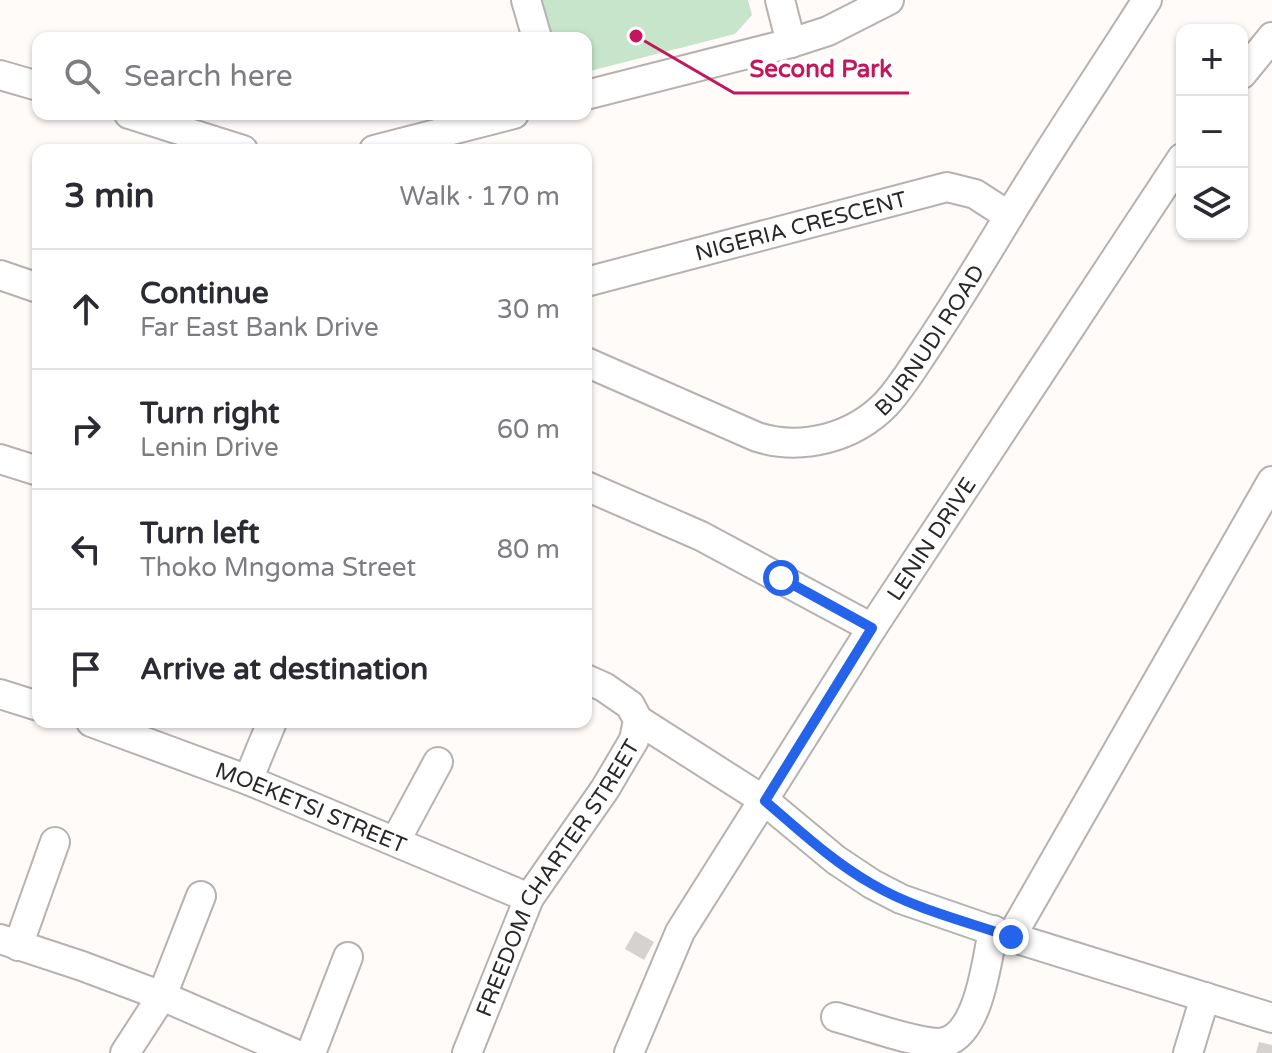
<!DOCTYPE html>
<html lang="en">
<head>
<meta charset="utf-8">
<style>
	body { margin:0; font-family:"Varela Round",sans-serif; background:#f2f2f3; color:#2b2b33 }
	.controls { position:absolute; right:24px; top:24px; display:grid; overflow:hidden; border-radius:16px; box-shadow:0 2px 6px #0004 }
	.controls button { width:72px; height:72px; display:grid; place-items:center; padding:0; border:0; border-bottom:2px solid #e1e1e2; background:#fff; color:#2b2b33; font:40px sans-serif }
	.stop { position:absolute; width:24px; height:24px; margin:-18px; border:6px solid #2563eb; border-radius:50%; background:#fff }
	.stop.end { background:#2563eb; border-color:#fff; box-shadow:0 2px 8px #0008 }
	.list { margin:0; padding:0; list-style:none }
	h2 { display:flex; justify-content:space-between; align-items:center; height:104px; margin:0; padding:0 32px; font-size:34px }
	h2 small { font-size:26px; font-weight:400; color:#7c7c81 }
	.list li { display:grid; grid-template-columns:52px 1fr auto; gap:24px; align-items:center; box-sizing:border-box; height:120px; padding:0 32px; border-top:2px solid #e1e1e2 }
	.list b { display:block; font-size:30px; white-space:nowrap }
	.list p { margin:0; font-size:26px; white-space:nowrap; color:#7c7c81 }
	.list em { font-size:26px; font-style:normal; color:#7c7c81 }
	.icon { flex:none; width:44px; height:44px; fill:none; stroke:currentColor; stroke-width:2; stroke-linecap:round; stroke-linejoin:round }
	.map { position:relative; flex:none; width:1272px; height:1053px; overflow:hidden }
	.search { position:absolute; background:#fff; box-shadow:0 2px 6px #0004; left:32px; top:32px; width:560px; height:88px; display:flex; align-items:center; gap:20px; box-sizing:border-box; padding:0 28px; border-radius:16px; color:#7c7c81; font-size:30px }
	.panel { position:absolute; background:#fff; box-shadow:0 2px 6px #0004; left:32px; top:144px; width:560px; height:584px; border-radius:16px }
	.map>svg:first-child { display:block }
	.green { fill:#c7e5ca }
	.building { fill:#d5d2cf }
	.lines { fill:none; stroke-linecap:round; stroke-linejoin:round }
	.minor-casing { stroke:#b5b2b0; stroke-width:32 }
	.minor { stroke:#fff; stroke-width:28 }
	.route { stroke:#2563eb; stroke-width:10 }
	.labels { text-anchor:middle; stroke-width:8; stroke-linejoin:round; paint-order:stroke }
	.street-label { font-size:22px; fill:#2a2827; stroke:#fff }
	.leader { fill:none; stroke:#c2185b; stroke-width:3 }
	.callout-dot { fill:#c2185b; stroke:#fff; stroke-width:3 }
	.callout-label { font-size:24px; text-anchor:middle; font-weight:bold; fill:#c2185b; stroke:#fff; stroke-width:8; stroke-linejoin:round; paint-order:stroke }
</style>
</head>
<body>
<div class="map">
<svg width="1272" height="1053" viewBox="0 0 1272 1053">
	<rect width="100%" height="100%" fill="#fefbf8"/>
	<!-- green -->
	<polygon class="green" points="535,0 748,0 752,15 735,34 586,72 586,38 545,38"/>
	<!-- building -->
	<g class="building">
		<polygon points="635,931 654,942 644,960 625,949"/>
		<polygon points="1259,1042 1272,1045 1272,1053 1256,1053"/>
	</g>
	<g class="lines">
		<defs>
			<g id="minor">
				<polyline points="526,0 537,38"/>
				<polyline points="780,0 791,43"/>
				<polyline points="1242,74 1272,37"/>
				<polyline points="0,75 38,86"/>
				<polyline points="586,95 791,43 828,31 889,0"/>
				<polyline points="129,114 243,150"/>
				<polyline points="374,150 514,114"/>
				<polyline points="0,275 38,288"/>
				<path id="s1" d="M586,282L947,187L975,194L1009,216"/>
				<path id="s2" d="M586,362L757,437C802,451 853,438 886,404C901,388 913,368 925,350C954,307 980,264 1006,221C1051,146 1100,74 1147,0"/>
				<polyline points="0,459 38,471"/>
				<polyline points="586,486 701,536 872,628"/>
				<polyline points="0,694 38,706"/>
				<polyline points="638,720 765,801 836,860 872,884 901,899 1011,937 1272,1018"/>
				<path id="s3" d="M91,722L248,780L529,898"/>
				<polyline points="248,780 272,722"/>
				<polyline points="396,840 438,762"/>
				<polyline points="1011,937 1272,481"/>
				<polyline points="0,939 82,966 162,996 293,1053"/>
				<polyline points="18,946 55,842"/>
				<path d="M836,1017C862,1024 915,1043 939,1043C979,1041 987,959 993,930"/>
				<polyline points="125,1053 162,996 201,896"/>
				<polyline points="311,1053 348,957"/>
				<path id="s4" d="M467,1053L529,898L605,789L634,740L638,720L630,705L604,687L586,679"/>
				<path id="s5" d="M629,1053L680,932L872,628L1182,158"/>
				<polyline points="1188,1053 1205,997"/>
			</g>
		</defs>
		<!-- minor casing -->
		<use href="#minor" class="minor-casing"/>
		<!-- minor -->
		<use href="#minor" class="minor"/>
	</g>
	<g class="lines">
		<!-- route -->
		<path class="route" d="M781,578L872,628L765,801C799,830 833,862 872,884C914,909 965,921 1011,937"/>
	</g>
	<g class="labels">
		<!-- street labels -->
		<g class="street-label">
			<text dy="8" stroke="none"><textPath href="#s1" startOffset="222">NIGERIA CRESCENT</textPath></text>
			<text dy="8" stroke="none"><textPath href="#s2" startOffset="404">BURNUDI ROAD</textPath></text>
			<text dy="8" stroke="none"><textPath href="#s5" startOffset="598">LENIN DRIVE</textPath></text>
			<text dy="8" stroke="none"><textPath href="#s3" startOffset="236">MOEKETSI STREET</textPath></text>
			<text dy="8" stroke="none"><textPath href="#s4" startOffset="198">FREEDOM CHARTER STREET</textPath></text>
		</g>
	</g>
	<!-- callouts -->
	<path class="leader" d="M636 36L734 93H909"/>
	<circle class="callout-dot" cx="636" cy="36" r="8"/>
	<g class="callout-label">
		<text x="821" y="77">Second Park</text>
	</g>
</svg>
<div class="controls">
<button>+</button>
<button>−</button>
<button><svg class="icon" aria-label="layers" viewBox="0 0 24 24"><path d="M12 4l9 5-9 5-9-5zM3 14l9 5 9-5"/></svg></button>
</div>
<div class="stop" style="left:781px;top:578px"></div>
<div class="stop end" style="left:1011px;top:937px"></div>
<div class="search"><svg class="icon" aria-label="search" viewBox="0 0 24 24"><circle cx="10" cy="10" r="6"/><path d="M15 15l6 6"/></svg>Search here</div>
<section class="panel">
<h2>3 min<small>Walk · 170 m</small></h2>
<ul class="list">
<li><svg class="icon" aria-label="ahead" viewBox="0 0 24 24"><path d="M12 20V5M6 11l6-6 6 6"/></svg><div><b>Continue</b><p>Far East Bank Drive</p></div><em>30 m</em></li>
<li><svg class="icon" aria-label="right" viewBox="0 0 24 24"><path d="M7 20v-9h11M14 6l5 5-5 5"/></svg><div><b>Turn right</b><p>Lenin Drive</p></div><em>60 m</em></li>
<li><svg class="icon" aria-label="left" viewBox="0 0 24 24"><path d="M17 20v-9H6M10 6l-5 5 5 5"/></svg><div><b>Turn left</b><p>Thoko Mngoma Street</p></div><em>80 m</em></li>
<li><svg class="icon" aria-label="arrive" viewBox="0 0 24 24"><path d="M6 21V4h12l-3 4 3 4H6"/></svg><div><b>Arrive at destination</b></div></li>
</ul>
</section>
</div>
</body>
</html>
